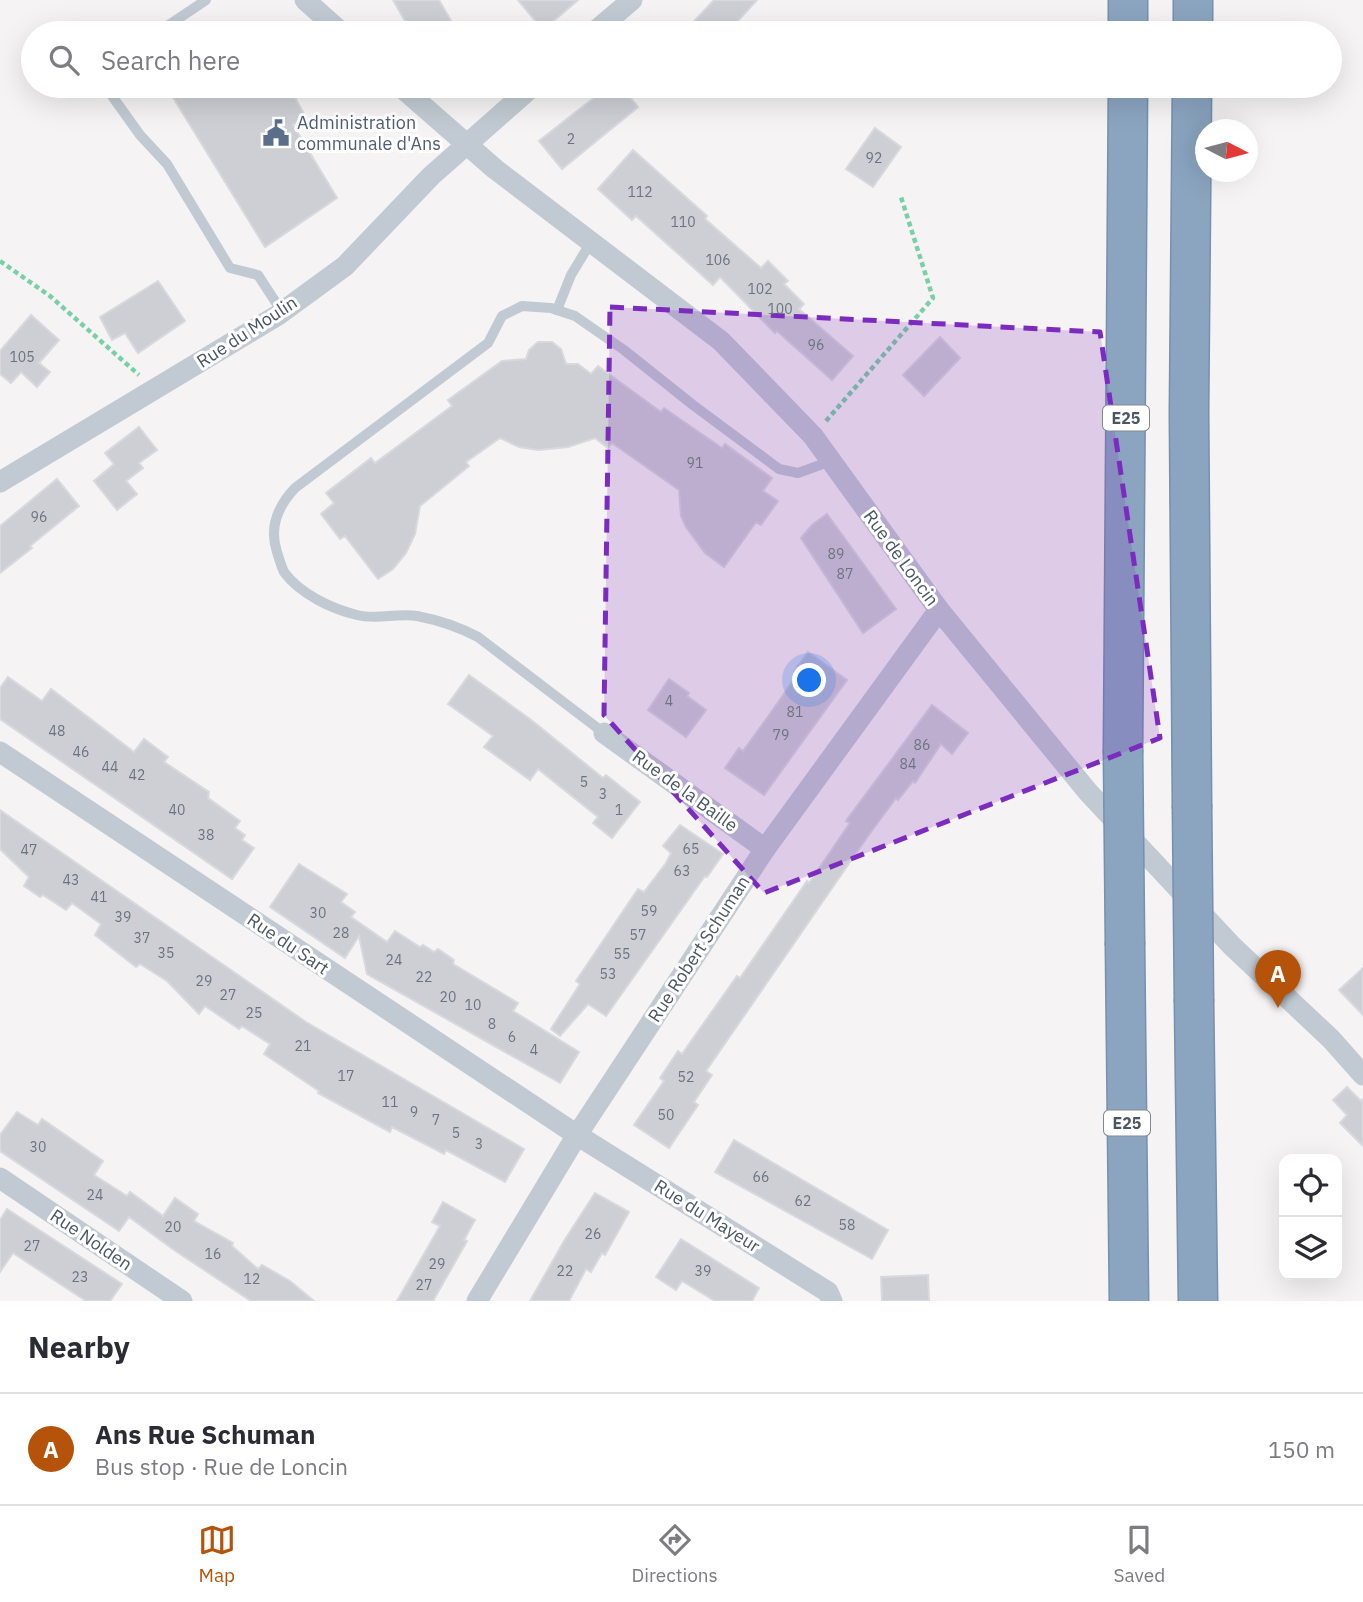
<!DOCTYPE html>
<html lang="en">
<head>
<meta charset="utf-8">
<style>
	body { margin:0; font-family:"IBM Plex Sans",sans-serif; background:#f7f7f7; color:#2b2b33 }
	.controls { position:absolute; right:21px; bottom:21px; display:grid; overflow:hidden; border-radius:14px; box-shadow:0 7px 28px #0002 }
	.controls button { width:63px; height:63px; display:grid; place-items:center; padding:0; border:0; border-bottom:2px solid #e1e1e2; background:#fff; color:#2b2b33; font:35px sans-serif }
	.compass { position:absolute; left:1195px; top:119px; width:63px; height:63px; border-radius:50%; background:#fff; box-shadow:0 7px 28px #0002; rotate:96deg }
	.you { position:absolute; left:810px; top:681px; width:24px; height:24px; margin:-18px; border:5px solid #fff; border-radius:50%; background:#1a73e8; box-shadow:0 0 0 10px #1a73e833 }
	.badge { display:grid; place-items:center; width:46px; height:46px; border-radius:50%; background:#b45309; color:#fff; font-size:23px; font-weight:700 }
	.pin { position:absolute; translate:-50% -58px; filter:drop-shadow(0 2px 4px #0008) }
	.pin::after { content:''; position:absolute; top:37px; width:24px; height:21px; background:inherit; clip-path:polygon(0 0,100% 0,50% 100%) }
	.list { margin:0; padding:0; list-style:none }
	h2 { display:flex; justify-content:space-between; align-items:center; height:91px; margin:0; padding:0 28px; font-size:30px }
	h2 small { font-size:23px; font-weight:400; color:#7c7c81 }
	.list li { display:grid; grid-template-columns:46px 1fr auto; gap:21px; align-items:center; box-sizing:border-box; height:112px; padding:0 28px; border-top:2px solid #e1e1e2 }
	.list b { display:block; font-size:26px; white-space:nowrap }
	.list p { margin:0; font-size:23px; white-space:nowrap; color:#7c7c81 }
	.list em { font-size:23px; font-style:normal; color:#7c7c81 }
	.icon { flex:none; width:38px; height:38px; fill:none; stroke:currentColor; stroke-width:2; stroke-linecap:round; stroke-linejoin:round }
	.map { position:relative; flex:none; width:1363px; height:1301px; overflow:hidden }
	.search { position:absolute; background:#fff; box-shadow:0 7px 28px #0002; left:21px; right:21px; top:21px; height:77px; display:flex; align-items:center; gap:18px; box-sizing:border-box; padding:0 24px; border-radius:38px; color:#7c7c81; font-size:26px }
	.sheet { height:203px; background:#fff }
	nav { display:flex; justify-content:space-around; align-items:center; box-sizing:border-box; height:98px; border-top:2px solid #e1e1e2; background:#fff; font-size:19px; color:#7c7c81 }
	nav a { display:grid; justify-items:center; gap:4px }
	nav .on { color:#b45309 }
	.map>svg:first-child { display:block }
	.building { fill:#cdcfd5; stroke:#d7d9de; stroke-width:2 }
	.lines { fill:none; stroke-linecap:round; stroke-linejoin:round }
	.highway-casing { stroke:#7690ad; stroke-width:41 }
	.path { stroke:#7ad0a6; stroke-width:4.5; stroke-dasharray:5 3.5; stroke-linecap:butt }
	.lane { stroke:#c1cad2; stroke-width:10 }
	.street { stroke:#c1cad2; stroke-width:21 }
	.highway { stroke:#8ba5c1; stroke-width:38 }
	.highway-bridge-casing { stroke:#7690ad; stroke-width:41; stroke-linecap:butt }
	.highway-bridge { stroke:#8ba5c1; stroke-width:38 }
	.marked { fill:#7b2cbf; fill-opacity:0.2; stroke:#7b2cbf; stroke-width:5; stroke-dasharray:14 9; stroke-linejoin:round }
	.labels { text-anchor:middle; stroke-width:6; stroke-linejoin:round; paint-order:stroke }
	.number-label { font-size:14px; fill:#6b747e }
	.shield { fill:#fff; stroke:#808990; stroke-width:2 }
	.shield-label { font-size:16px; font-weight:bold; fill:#4a5661 }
	.service-label { font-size:18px; fill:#4e5e75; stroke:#fff; text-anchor:start }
	.street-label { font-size:18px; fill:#4a5661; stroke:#fff }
</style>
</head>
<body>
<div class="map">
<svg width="1363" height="1301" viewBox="0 0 1363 1301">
	<rect width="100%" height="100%" fill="#f5f3f3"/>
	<!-- building -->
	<g class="building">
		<polygon points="393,0 439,0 458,33 412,33"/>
		<polygon points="518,0 578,0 543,30"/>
		<polygon points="714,0 757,0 727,33 683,33"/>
		<polygon points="166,86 289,86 305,116 293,125 337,198 265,247"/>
		<polygon points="609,86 621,86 638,107 562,169 539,141"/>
		<polygon points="875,128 901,147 873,187 846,169"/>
		<polygon points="633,150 707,216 705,219 761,268 768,261 788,281 784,284 804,304 799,309 853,356 832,380 777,331 775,333 720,277 713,285 636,216 632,220 598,189"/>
		<polygon points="158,281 185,321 138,353 125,333 112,340 100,317"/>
		<polygon points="31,315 59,340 39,363 50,372 37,387 21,372 11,383 0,374 0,351"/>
		<polygon points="940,337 960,358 924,396 903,375"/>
		<polygon points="538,342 552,342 561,349 566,364 578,364 591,374 598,366 661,412 664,408 722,448 725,444 772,478 763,491 778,501 761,525 756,522 724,567 705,553 686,527 681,516 679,490 612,443 608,448 595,438 568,447 538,450 519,447 500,438 466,462 469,466 420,506 415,534 406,553 393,569 378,579 345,536 340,539 321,514 334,503 326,493 371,458 375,463 452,406 448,400 502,361 526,359 529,350"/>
		<polygon points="139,427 157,450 139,463 143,468 126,481 137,494 117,510 94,481 114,464 105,453"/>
		<polygon points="57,479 79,506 30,546 32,548 0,573 0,526"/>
		<polygon points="827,514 896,609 863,633 801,538 812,525"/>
		<polygon points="808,652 847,680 764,795 725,768 739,748 743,751 767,718 797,675 794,672"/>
		<polygon points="469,675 530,719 603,778 606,775 640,802 612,838 593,823 598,817 538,769 530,780 484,747 493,736 448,704"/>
		<polygon points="8,677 42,701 51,689 134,752 144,739 168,757 164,762 209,792 208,798 240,821 235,828 245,835 242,840 254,848 232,879 0,719 0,688"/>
		<polygon points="669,679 689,693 687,696 706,710 686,737 648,710"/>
		<polygon points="932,705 968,733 952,754 941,744 915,783 913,781 898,800 896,798 868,836 706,1071 712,1075 694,1102 698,1105 669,1148 634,1125 664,1081 660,1078 678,1051 682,1054 737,976 740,978 807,881 809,883 850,823 846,821"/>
		<polygon points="0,810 306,1022 524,1149 505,1182 446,1150 444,1154 392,1127 390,1132 318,1093 319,1091 264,1054 270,1044 242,1026 239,1029 205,1006 199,1014 167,981 140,964 136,967 95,935 101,924 72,903 66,910 43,895 40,897 24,886 29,877 0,849"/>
		<polygon points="680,825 723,854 707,877 705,876 606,1016 588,1004 560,1036 551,1029 580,984 576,981 638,889 644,892 666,863 671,853 663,846"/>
		<polygon points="299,864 347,894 341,902 355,912 351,917 387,942 395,931 420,947 423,945 434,952 438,949 454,960 453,964 518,1003 513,1011 579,1052 560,1083 367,974 359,936 345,958 270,907"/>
		<polygon points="1363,968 1363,1015 1339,990"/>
		<polygon points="1347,1087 1361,1101 1363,1099 1363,1146 1340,1123 1347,1115 1333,1100"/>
		<polygon points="17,1112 38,1125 42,1119 103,1161 94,1175 127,1196 130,1192 163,1216 175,1198 198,1214 194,1221 233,1243 232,1246 258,1269 262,1265 290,1281 314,1301 251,1301 174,1250 129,1217 119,1231 0,1151 0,1135"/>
		<polygon points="734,1140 888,1230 872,1259 715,1172"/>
		<polygon points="595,1193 629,1212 605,1255 602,1253 591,1272 586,1269 569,1301 530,1301 564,1241"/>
		<polygon points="443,1202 475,1220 464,1240 467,1241 433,1301 397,1301 440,1226 432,1222"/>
		<polygon points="7,1209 122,1284 110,1301 86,1301 13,1253 0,1272 0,1220"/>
		<polygon points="681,1239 759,1288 752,1301 715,1301 682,1281 676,1290 656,1277"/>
		<polygon points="928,1275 929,1301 882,1301 881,1277"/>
	</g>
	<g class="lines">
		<defs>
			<g id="highway">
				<polyline points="1128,33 1128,0"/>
				<polyline points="1193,33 1193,0"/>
				<polyline points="1123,750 1128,86"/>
				<polyline points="1192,805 1189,412 1192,86"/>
				<polyline points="1125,945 1129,1301"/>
				<polyline points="1194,1002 1198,1301"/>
			</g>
		</defs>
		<!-- highway casing -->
		<use href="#highway" class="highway-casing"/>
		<!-- path -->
		<g class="path">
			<polyline points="0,261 50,296 139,375"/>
			<polyline points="826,421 933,298 901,197"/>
		</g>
		<!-- lane -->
		<g class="lane">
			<polyline points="157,33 206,0"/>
			<polyline points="105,86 140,135 167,164 230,268 258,275 282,312"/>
			<polyline points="557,310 571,275 591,242"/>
			<path d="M604,733L478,637C459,627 438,620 417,616C397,613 376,620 357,615C332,609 300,594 284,572C281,566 279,558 277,552C269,528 278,506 295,488L488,343L502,316L522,306L551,308L575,316L624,350L693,405L779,469L798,473L831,461"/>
		</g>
		<!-- street -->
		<g class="street">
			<polyline points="305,0 342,33"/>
			<polyline points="593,33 632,0"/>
			<polyline points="400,86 495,169 721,341 813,436 939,610 1088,792 1232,946 1331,1039 1363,1075"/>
			<polyline points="0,482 278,315 345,266 431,176 533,86"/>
			<polyline points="604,733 765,849"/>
			<polyline points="0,752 577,1135 828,1292 832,1301"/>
			<polyline points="0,1178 182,1301"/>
			<polyline points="477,1301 577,1135 765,849 939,610"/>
		</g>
		<!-- highway -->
		<use href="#highway" class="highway"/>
		<defs>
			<g id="highway-bridge">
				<polyline points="1123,750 1125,945"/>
				<polyline points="1192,805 1194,1002"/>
			</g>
		</defs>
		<!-- highway-bridge casing -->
		<use href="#highway-bridge" class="highway-bridge-casing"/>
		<!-- highway-bridge -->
		<use href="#highway-bridge" class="highway-bridge"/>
	</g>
	<!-- marked area -->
	<path class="marked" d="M610,307L1100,332L1160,738L764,893L604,715Z"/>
	<!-- icons -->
	<defs>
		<symbol id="civic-bare" viewBox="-9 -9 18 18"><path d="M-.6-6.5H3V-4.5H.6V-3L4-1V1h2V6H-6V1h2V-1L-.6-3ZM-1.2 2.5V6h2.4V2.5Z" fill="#5c6f8a" stroke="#fff" stroke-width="2.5" paint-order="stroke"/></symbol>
	</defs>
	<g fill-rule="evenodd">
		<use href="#civic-bare" x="257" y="114" width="38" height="38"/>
	</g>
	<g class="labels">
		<!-- number labels -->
		<g class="number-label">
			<text x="571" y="144">2</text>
			<text x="874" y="163">92</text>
			<text x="640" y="197">112</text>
			<text x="683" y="227">110</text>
			<text x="718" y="265">106</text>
			<text x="760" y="294">102</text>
			<text x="780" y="314">100</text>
			<text x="816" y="350">96</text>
			<text x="22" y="362">105</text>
			<text x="695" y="468">91</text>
			<text x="39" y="522">96</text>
			<text x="836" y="559">89</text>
			<text x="845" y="579">87</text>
			<text x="669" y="706">4</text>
			<text x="795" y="717">81</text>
			<text x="57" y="736">48</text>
			<text x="781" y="740">79</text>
			<text x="922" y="750">86</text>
			<text x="81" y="757">46</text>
			<text x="908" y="769">84</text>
			<text x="110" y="772">44</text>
			<text x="137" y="780">42</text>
			<text x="584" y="787">5</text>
			<text x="603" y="799">3</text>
			<text x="177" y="815">40</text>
			<text x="619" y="815">1</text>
			<text x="206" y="840">38</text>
			<text x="691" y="854">65</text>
			<text x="29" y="855">47</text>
			<text x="682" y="876">63</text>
			<text x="71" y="885">43</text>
			<text x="99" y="902">41</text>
			<text x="649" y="916">59</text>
			<text x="318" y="918">30</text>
			<text x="123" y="922">39</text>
			<text x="341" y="938">28</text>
			<text x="638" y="940">57</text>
			<text x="142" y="943">37</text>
			<text x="166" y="958">35</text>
			<text x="622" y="959">55</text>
			<text x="394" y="965">24</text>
			<text x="608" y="979">53</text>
			<text x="424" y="982">22</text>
			<text x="204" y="986">29</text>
			<text x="228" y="1000">27</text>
			<text x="448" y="1002">20</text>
			<text x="473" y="1010">10</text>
			<text x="254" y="1018">25</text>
			<text x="492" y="1029">8</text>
			<text x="512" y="1042">6</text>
			<text x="303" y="1051">21</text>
			<text x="534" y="1055">4</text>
			<text x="346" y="1081">17</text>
			<text x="686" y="1082">52</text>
			<text x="390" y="1107">11</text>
			<text x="414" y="1117">9</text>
			<text x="666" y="1120">50</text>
			<text x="436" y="1125">7</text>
			<text x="456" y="1138">5</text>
			<text x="479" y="1149">3</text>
			<text x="38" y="1152">30</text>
			<text x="761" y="1182">66</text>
			<text x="95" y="1200">24</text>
			<text x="803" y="1206">62</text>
			<text x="847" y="1230">58</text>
			<text x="173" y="1232">20</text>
			<text x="593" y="1239">26</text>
			<text x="32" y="1251">27</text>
			<text x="213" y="1259">16</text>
			<text x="437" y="1269">29</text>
			<text x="565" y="1276">22</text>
			<text x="703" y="1276">39</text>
			<text x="80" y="1282">23</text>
			<text x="252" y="1284">12</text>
			<text x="424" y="1290">27</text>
		</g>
		<!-- shield labels -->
		<g class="shield">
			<rect x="1103" y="405.5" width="46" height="25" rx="5"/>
			<rect x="1104" y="1110.5" width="46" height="25" rx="5"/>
		</g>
		<g class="shield-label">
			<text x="1126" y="424">E25</text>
			<text x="1127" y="1129">E25</text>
		</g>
		<!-- service labels -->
		<g class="service-label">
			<text x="297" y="129">Administration<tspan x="297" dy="21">communale d'Ans</tspan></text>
		</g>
		<!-- street labels -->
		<g class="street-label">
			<text transform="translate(247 332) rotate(-33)" y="6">Rue du Moulin</text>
			<text transform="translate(901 558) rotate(54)" y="6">Rue de Loncin</text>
			<text transform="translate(685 791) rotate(36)" y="6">Rue de la Baille</text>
			<text transform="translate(288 944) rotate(34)" y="6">Rue du Sart</text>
			<text transform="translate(699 949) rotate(-57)" y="6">Rue Robert Schuman</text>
			<text transform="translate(707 1216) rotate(32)" y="6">Rue du Mayeur</text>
			<text transform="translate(91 1240) rotate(34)" y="6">Rue Nolden</text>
		</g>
	</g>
</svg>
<div class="controls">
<button><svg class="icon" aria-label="locate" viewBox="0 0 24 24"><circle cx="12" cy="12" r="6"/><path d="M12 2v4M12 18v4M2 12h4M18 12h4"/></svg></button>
<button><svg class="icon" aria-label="layers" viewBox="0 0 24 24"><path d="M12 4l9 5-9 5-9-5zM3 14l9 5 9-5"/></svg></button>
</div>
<svg class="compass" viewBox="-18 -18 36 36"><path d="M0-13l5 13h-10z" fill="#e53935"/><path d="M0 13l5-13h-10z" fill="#7c7c81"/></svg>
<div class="you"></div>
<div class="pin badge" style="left:1278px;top:1008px">A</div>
<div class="search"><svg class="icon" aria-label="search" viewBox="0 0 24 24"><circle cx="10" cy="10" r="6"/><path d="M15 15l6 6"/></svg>Search here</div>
</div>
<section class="sheet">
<h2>Nearby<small></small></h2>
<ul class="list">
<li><span class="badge">A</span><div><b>Ans Rue Schuman</b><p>Bus stop · Rue de Loncin</p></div><em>150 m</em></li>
</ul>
</section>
<nav>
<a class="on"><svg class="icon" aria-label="map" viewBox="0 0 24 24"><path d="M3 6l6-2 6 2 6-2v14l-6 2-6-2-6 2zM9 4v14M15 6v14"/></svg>Map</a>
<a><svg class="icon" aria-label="directions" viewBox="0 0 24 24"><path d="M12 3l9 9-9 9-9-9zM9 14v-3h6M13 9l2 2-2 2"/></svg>Directions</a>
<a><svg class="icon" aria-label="saved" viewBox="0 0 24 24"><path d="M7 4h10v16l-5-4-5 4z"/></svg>Saved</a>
</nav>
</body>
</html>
